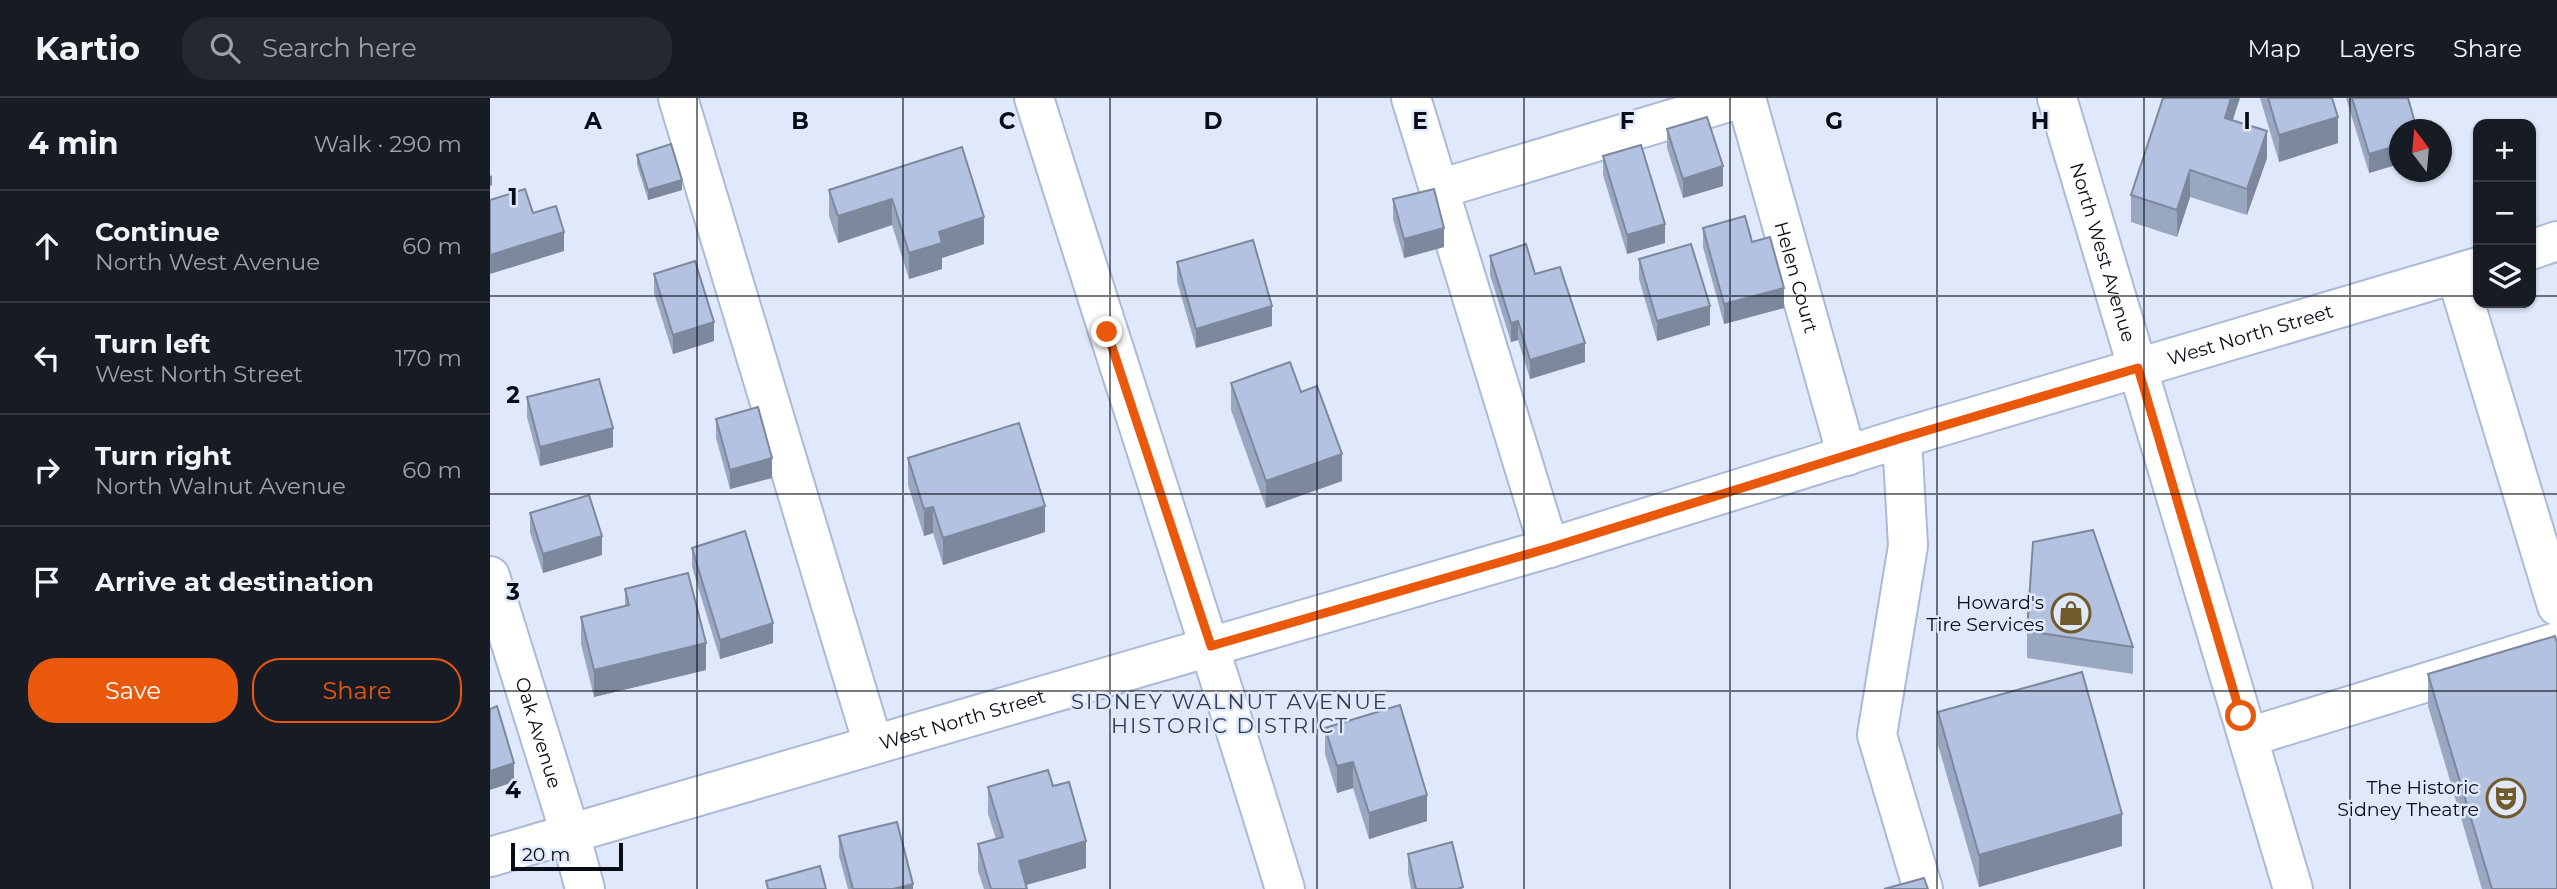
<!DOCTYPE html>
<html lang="en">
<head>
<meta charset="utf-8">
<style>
	body { margin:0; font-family:Montserrat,sans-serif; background:#242831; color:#f1f3f6 }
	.controls { position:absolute; right:21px; top:21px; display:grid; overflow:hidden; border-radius:14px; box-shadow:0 2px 5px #0004 }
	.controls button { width:63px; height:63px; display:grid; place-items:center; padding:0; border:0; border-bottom:2px solid #363941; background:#171b24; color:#f1f3f6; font:35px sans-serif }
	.compass { position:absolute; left:1899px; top:21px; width:63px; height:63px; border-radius:50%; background:#171b24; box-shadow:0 2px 5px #0004; rotate:344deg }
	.scale { position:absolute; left:21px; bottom:18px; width:112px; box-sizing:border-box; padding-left:7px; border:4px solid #070c16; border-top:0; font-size:19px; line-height:24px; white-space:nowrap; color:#070c16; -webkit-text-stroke:5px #dfe9fb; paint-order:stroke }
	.stop { position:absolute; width:21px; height:21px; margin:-16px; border:5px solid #ea580c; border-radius:50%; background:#fff }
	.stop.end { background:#ea580c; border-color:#fff; box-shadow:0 2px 7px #0008 }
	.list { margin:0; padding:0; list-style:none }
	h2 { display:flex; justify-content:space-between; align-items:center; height:91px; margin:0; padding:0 28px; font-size:30px }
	h2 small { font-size:23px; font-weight:400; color:#9ea1a6 }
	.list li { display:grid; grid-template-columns:46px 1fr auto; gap:21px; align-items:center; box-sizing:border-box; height:112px; padding:0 28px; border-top:2px solid #363941 }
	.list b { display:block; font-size:26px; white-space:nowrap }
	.list p { margin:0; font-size:23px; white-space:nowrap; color:#9ea1a6 }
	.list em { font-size:23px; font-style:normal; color:#9ea1a6 }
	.actions { display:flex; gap:14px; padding:21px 28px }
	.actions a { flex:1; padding:16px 0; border:2px solid #ea580c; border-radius:28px; text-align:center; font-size:24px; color:#ea580c }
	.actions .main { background:#ea580c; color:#fff }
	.icon { flex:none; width:38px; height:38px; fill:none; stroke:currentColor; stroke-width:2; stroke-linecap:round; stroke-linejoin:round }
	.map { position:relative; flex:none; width:2067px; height:791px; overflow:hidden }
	header { display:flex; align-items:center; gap:42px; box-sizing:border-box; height:98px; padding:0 35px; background:#171b24; border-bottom:2px solid #363941 }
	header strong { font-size:33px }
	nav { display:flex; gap:38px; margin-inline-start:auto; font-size:24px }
	.search { width:490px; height:63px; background:#242831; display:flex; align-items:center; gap:18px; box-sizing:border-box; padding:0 24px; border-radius:28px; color:#9ea1a6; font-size:26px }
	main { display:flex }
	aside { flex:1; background:#171b24 }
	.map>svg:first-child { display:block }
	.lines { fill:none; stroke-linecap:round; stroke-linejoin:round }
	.minor-casing { stroke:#aabad7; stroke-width:42 }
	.minor { stroke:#fff; stroke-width:38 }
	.wall { fill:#9aa7c1 }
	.shaded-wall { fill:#7d889d }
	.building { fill:#b3c2e0; stroke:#7d889d; stroke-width:2 }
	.route { stroke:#ea580c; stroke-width:9 }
	.grid { fill:none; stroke:#070c16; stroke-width:2; stroke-opacity:0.55 }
	.labels { text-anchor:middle; stroke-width:5; stroke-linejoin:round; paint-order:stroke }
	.street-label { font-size:19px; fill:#070c16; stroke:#dfe9fb }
	.poi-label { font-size:19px; fill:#070c16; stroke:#dfe9fb; text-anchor:end }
	.neighbourhood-label { font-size:21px; letter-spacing:2px; fill:#313d55; stroke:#dfe9fb }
	.grid-label { font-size:23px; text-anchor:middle; font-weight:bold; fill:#070c16; stroke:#dfe9fb; stroke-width:5; stroke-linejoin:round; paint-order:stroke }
</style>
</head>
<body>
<header>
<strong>Kartio</strong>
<div class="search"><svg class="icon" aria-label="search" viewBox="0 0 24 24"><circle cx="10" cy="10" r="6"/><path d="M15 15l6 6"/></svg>Search here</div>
<nav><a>Map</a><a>Layers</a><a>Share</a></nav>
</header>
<main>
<aside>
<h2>4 min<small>Walk · 290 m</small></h2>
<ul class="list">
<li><svg class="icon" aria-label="ahead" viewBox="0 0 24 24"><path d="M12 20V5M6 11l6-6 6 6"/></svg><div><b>Continue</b><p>North West Avenue</p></div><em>60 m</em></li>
<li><svg class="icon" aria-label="left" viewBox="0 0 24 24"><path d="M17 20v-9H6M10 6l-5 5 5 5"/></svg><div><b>Turn left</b><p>West North Street</p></div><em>170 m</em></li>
<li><svg class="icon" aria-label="right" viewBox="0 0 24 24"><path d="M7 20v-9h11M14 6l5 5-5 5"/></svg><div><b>Turn right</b><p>North Walnut Avenue</p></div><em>60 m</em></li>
<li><svg class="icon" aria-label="arrive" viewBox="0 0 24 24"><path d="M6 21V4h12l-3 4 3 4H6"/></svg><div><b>Arrive at destination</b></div></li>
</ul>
<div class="actions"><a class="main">Save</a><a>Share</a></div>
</aside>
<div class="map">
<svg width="2067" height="791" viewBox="0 0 2067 791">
	<rect width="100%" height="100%" fill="#dfe9fb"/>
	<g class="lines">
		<defs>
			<g id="minor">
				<polyline points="188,0 383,646"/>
				<path d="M544,0C627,264 714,526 795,791"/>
				<polyline points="921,0 1059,450"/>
				<path id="s1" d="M1256,0L1357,358"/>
				<path id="s2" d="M1567,0L1803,791"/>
				<polyline points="949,91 1252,0"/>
				<polyline points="2041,152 2067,143"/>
				<polyline points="1966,176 2067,508"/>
				<polyline points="1412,340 1418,448 1387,637 1433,791"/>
				<path id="s3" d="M0,478L80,735L95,791"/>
				<polyline points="1759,639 2067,544"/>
				<path id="s4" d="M0,759L1059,450L1412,340L1988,169"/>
			</g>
		</defs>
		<!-- minor casing -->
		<use href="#minor" class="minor-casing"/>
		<!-- minor -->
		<use href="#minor" class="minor"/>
	</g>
	<!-- wall -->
	<g class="wall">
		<polygon points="1770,0 1842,0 1848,45 1789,64"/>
		<polygon points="1856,0 1918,0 1909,32 1909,66 1879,75"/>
		<polygon points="1743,22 1777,60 1757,117 1700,99 1687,139 1641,124 1641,97"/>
		<polygon points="1177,31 1233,88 1193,100 1177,50"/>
		<polygon points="472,49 494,146 452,160 452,171 419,181 402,127 348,145 339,118 339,92"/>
		<polygon points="147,57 192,92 158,102 147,67"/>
		<polygon points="1113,58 1175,145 1137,156 1113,77"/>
		<polygon points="903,101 954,149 914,160 903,121"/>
		<polygon points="1213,130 1262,144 1294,210 1234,226 1213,149"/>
		<polygon points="1000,158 1045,176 1095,264 1040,281 1028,242 1021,244 1000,177"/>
		<polygon points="1149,161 1220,227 1167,243 1149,181"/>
		<polygon points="687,164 782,228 706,250 687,183"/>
		<polygon points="164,176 224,243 183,256 164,195"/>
		<polygon points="741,285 811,294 852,383 776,410 741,312"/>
		<polygon points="37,299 123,349 50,368 37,319"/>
		<polygon points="226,321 282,380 240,391 226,340"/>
		<polygon points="418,360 555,434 453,467 443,435 434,438 418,387"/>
		<polygon points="40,415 112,457 53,475 40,434"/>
		<polygon points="202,450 283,545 230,561 202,469"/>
		<polygon points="135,491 216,572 104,599 91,546 91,519 135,508"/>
		<polygon points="1537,533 1643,549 1643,576 1537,560"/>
		<polygon points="1938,576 2067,791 1992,791 1938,608"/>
		<polygon points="1448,614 1632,748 1489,789 1448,647"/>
		<polygon points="835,630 937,723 879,741 863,690 847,695 835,656"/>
		<polygon points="563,688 596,770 536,787 537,791 494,791 488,773 488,746 506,741 498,716 498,689"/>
		<polygon points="349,738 423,791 358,791 349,758"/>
		<polygon points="918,756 973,791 921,791 918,775"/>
	</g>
	<!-- shaded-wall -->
	<g class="shaded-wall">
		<polygon points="1741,0 1750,0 1735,46 1735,20"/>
		<polygon points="1848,19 1848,45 1789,64 1789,37"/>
		<polygon points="1777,33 1777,60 1757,117 1757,91"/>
		<polygon points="1909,47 1909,66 1879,75 1879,56"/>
		<polygon points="1233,68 1233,88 1193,100 1193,81"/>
		<polygon points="1700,72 1700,99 1687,139 1687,112"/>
		<polygon points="2,77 2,87 0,88 0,78"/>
		<polygon points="192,82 192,92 158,102 158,92"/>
		<polygon points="402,101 402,127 348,145 348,118"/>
		<polygon points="494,119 494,146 452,160 452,171 419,181 419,155 449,134"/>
		<polygon points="1175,126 1175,145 1137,156 1137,137"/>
		<polygon points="954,130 954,149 914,160 914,141"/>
		<polygon points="74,134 74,153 0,176 0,157"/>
		<polygon points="1294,190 1294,210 1234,226 1234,206"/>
		<polygon points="782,208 782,228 706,250 706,231"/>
		<polygon points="1220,208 1220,227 1167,243 1167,223"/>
		<polygon points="1028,223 1028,242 1021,244 1021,225"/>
		<polygon points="224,224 224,243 183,256 183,237"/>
		<polygon points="1095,245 1095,264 1040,281 1040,262"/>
		<polygon points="123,330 123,349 50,368 50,349"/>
		<polygon points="852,356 852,383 776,410 776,383"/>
		<polygon points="282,360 282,380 240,391 240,372"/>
		<polygon points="555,408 555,434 453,467 453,440"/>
		<polygon points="443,409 443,435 434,438 434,411"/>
		<polygon points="112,438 112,457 53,475 53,456"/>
		<polygon points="283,525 283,545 230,561 230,542"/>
		<polygon points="216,545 216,572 104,599 104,572"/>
		<polygon points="863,664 863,690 847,695 847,668"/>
		<polygon points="24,665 24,684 0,692 0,673"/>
		<polygon points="937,697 937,723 879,741 879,715"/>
		<polygon points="1632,716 1632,748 1489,789 1489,757"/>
		<polygon points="596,743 596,770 529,789 529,763"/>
		<polygon points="423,786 423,791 403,791"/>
	</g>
	<!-- building -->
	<g class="building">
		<polygon points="1673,0 1741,0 1735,20 1777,33 1757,91 1700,72 1687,112 1641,97"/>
		<polygon points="1778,0 1842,0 1848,19 1789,37"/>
		<polygon points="1862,0 1918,0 1927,32 1909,32 1909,47 1879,56"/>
		<polygon points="1217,19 1233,68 1193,81 1177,31"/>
		<polygon points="181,46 192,82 158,92 147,57"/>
		<polygon points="1151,47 1175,126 1137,137 1113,58"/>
		<polygon points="472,49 494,119 449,134 452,145 419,155 402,101 348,118 339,92"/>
		<polygon points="35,91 43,115 66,108 74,134 0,157 0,102"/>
		<polygon points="944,91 954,130 914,141 903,101"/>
		<polygon points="1255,118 1262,144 1280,139 1294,190 1234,206 1213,130"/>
		<polygon points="763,142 782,208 706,231 687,164"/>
		<polygon points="1036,146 1045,176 1070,169 1095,245 1040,262 1028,223 1021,225 1000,158"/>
		<polygon points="1201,146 1220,208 1167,223 1149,161"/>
		<polygon points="205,163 224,224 183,237 164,176"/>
		<polygon points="800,264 811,294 827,288 852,356 776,383 741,285"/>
		<polygon points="109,281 123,330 50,349 37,299"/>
		<polygon points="268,309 282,360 240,372 226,321"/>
		<polygon points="529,325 555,408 453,440 443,409 434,411 418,360"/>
		<polygon points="99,397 112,438 53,456 40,415"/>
		<polygon points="1603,432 1643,549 1537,533 1543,444"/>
		<polygon points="255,433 283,525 230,542 202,450"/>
		<polygon points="198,475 216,545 104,572 91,519 139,507 135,491"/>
		<polygon points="2065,538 2067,545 2067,791 2002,791 1938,576"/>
		<polygon points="1592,574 1632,716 1489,757 1448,614"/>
		<polygon points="910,607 937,697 879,715 863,664 847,668 835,630"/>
		<polygon points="7,608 24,665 0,673 0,611"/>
		<polygon points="558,672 563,688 579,684 596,743 529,763 537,791 501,791 488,746 513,739 498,689"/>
		<polygon points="407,724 423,786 403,791 363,791 349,738"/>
		<polygon points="962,744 973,789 967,791 926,791 918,756"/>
		<polygon points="330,768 336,791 278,791 276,783"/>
		<polygon points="1434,780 1438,791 1394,791"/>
	</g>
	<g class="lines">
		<!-- route -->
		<polyline class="route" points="617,234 721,548 1059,450 1412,340 1648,270 1751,618"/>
	</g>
	<!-- grid -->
	<path class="grid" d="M207,0V791M413,0V791M620,0V791M827,0V791M1034,0V791M1240,0V791M1447,0V791M1654,0V791M1860,0V791M0,198H1988M2041,198H2067M0,396H2067M0,593H2067"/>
	<!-- icons -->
	<defs>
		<symbol id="shop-ring" viewBox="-11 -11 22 22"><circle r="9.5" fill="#dfe9fb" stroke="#725b2b" stroke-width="1.5"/><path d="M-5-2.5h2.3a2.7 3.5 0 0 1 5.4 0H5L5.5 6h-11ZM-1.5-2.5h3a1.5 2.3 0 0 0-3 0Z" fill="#725b2b"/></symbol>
		<symbol id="theatre-ring" viewBox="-11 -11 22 22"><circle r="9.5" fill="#dfe9fb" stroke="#725b2b" stroke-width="1.5"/><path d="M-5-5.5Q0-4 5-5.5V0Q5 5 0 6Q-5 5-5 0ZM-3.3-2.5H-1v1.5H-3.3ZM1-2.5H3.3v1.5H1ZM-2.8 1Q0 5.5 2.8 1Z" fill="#725b2b"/></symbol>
	</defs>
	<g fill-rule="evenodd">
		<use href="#shop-ring" x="1559" y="493" width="44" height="44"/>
		<use href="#theatre-ring" x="1994" y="678" width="44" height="44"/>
	</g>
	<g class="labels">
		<!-- street labels -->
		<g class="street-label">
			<text dy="7" stroke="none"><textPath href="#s2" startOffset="161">North West Avenue</textPath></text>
			<text dy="7" stroke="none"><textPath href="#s1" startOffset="186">Helen Court</textPath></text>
			<text dy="7" stroke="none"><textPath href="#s4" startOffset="1836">West North Street</textPath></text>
			<text dy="7" stroke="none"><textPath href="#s4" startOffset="492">West North Street</textPath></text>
			<text dy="7" stroke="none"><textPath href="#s3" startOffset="164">Oak Avenue</textPath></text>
		</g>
		<!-- poi labels -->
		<g class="poi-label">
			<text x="1554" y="511">Howard's<tspan x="1554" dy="22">Tire Services</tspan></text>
			<text x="1989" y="696">The Historic<tspan x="1989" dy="22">Sidney Theatre</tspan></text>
		</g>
		<!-- neighbourhood labels -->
		<g class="neighbourhood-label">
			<text x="740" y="611">SIDNEY WALNUT AVENUE<tspan x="740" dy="24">HISTORIC DISTRICT</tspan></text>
		</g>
	</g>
	<g class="grid-label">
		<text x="103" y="31">A</text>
		<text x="310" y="31">B</text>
		<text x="517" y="31">C</text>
		<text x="723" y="31">D</text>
		<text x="930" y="31">E</text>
		<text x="1137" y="31">F</text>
		<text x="1344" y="31">G</text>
		<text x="1550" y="31">H</text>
		<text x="1757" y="31">I</text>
		<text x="23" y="107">1</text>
		<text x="23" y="305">2</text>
		<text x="23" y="502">3</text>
		<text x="23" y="700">4</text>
	</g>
</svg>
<div class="controls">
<button>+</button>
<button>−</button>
<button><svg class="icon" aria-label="layers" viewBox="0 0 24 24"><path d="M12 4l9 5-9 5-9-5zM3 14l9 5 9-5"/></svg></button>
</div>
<svg class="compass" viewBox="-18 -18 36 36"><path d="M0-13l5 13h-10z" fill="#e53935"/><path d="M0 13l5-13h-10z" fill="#9ea1a6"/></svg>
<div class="scale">20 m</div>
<div class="stop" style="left:1751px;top:618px"></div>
<div class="stop end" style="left:617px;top:234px"></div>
</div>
</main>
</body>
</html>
